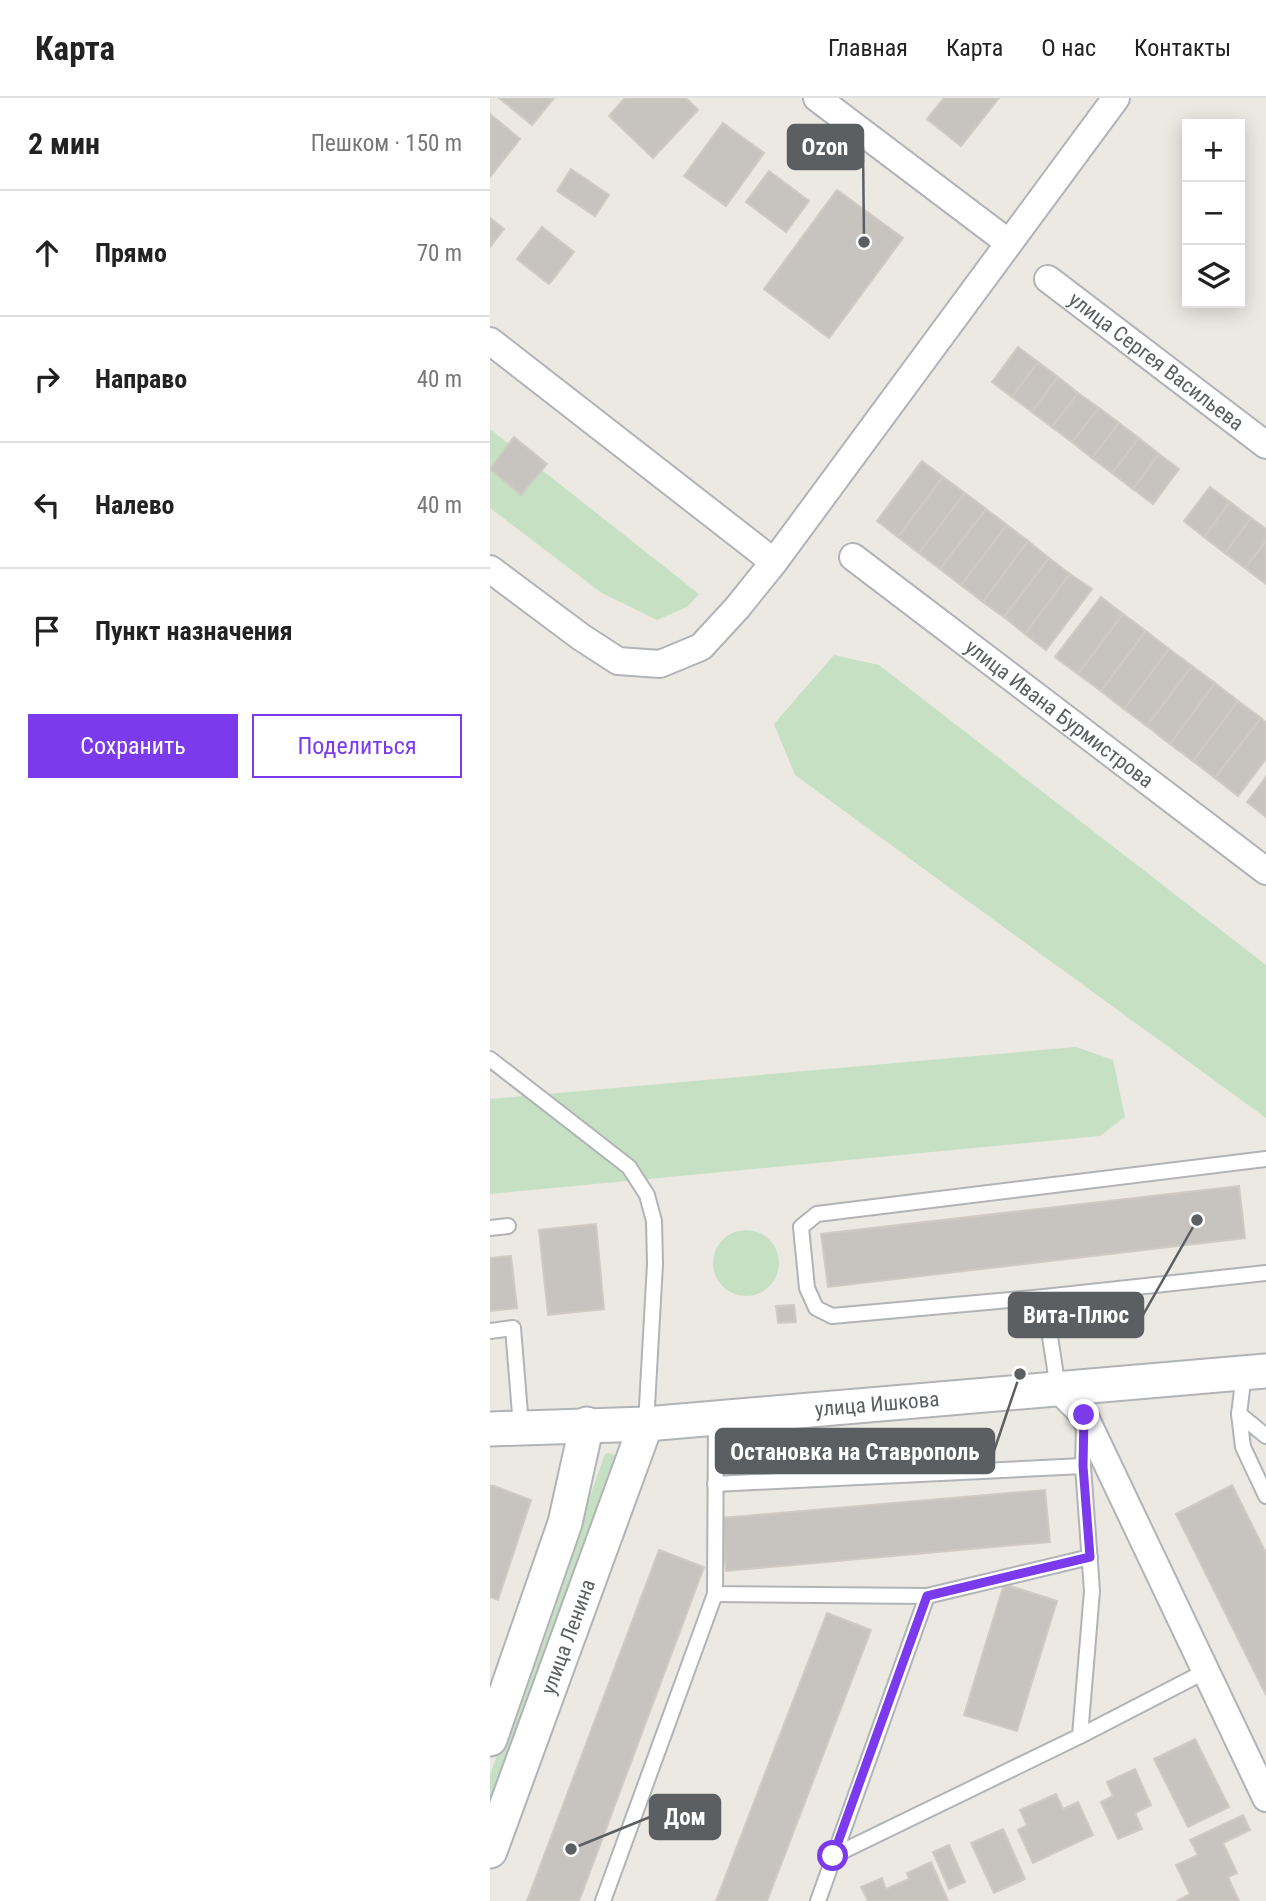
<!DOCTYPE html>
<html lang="ru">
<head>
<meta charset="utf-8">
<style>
	body { margin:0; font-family:"Roboto Condensed",sans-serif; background:#f6f6f6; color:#222 }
	.controls { position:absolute; right:21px; top:21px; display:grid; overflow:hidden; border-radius:0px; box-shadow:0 4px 18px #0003 }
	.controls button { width:63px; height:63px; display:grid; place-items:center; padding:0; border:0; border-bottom:2px solid #e0e0e0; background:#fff; color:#222; font:35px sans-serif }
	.stop { position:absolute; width:21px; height:21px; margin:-16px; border:5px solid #7c3aed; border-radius:50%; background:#fff }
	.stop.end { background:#7c3aed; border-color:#fff; box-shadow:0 2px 7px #0008 }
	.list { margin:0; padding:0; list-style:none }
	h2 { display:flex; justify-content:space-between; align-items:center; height:91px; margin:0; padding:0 28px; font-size:30px }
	h2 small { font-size:23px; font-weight:400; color:#767676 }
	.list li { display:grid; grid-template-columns:46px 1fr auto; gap:21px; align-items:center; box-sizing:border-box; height:126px; padding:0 28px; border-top:2px solid #e0e0e0 }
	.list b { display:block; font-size:26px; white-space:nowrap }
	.list em { font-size:23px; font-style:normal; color:#767676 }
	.actions { display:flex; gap:14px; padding:21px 28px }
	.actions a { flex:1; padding:16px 0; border:2px solid #7c3aed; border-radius:0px; text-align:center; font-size:24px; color:#7c3aed }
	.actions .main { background:#7c3aed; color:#fff }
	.icon { flex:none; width:38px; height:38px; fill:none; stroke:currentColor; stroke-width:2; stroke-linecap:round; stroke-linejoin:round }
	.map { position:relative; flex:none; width:776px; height:1803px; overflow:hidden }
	header { display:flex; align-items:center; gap:42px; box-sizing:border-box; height:98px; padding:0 35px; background:#fff; border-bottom:2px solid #e0e0e0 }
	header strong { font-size:33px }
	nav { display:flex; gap:38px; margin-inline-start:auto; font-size:24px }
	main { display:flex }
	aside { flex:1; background:#fff }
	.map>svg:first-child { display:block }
	.green { fill:#c6e0c3 }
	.building { fill:#c7c4c0; stroke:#d0cac2; stroke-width:2 }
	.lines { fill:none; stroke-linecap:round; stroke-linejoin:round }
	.service-casing { stroke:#b0b4b7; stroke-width:18 }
	.minor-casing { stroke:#b0b4b7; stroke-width:30 }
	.tertiary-casing { stroke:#b0b4b7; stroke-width:37 }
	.service { stroke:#fff; stroke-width:14 }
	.minor { stroke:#fff; stroke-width:26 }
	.tertiary { stroke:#fff; stroke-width:33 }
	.route { stroke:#7c3aed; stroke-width:9 }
	.labels { text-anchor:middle; stroke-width:5; stroke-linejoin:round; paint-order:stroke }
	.street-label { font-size:21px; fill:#5b5f62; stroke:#fff }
	.leader { fill:none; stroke:#5b5f62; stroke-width:2.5 }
	.callout-dot { fill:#5b5f62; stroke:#fff; stroke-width:2.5 }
	.callout { fill:#5b5f62; stroke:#5b5f62; stroke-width:2.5 }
	.callout-label { font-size:23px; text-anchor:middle; font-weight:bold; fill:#fff }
</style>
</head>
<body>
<header>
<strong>Карта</strong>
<nav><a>Главная</a><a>Карта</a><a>О нас</a><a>Контакты</a></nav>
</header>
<main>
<aside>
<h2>2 мин<small>Пешком · 150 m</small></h2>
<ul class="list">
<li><svg class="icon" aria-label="ahead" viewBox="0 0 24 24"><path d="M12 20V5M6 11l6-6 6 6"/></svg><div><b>Прямо</b></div><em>70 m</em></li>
<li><svg class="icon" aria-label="right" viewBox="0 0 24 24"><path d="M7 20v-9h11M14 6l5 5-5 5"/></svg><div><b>Направо</b></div><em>40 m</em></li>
<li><svg class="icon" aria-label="left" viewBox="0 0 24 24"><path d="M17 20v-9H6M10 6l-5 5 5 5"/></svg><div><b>Налево</b></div><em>40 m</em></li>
<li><svg class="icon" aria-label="arrive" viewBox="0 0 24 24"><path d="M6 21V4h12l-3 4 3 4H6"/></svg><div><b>Пункт назначения</b></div></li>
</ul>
<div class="actions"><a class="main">Сохранить</a><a>Поделиться</a></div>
</aside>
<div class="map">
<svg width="776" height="1803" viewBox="0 0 776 1803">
	<rect width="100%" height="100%" fill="#ece9e3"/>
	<!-- green -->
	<g class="green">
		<polygon points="0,331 209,496 197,509 167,522 112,495 0,410"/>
		<polygon points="344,557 389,567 776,867 776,1020 305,677 284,626"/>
		<polygon points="586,949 623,962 635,1019 610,1038 0,1096 0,1001"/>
		<circle cx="256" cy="1165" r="33"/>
		<polygon points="118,1355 126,1357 127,1360 0,1713 0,1677 115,1356"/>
	</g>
	<!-- building -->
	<g class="building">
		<polygon points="9,0 64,0 42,27"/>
		<polygon points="135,0 196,0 208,12 163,60 119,18"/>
		<polygon points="454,0 509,0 471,48 437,21"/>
		<polygon points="0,16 30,41 0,79"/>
		<polygon points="233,25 274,55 236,108 194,78"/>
		<polygon points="81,71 119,97 105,118 67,93"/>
		<polygon points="279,73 319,103 296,134 256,104"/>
		<polygon points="347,92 413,140 339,240 274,191"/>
		<polygon points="0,120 14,131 0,149"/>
		<polygon points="52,129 84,154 59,186 27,161"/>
		<polygon points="528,249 548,264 522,299 502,284"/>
		<polygon points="548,264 568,279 542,314 522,299"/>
		<polygon points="568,279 588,295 562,329 542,314"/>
		<polygon points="588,295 609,310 582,344 562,329"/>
		<polygon points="609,310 629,325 602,360 582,344"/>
		<polygon points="629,325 649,340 622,375 602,360"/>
		<polygon points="24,339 57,366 31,397 0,371"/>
		<polygon points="649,340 669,356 643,391 622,375"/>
		<polygon points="669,356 689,371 663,406 643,391"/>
		<polygon points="432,363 453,379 408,439 387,423"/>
		<polygon points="453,379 475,395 429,455 408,439"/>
		<polygon points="720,389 740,404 714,439 694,423"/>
		<polygon points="475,395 496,411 450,471 429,455"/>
		<polygon points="740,404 761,420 735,455 714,439"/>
		<polygon points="496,411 517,427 471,487 450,471"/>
		<polygon points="761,420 776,431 776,443 755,470 735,455"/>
		<polygon points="517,427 538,443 493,504 471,487"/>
		<polygon points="538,443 559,460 514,519 493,504"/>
		<polygon points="776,443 776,486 755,470"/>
		<polygon points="559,460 580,476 535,536 514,519"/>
		<polygon points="580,476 602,491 556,552 535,536"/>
		<polygon points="611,499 633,516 588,576 565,559"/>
		<polygon points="633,516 656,533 611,593 588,576"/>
		<polygon points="656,533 679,551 634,611 611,593"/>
		<polygon points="679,551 702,568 657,628 634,611"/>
		<polygon points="702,568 725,585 680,646 657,628"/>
		<polygon points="725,585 748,603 703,663 680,646"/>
		<polygon points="748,603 771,620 725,680 703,663"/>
		<polygon points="771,620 776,625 776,661 748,698 725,680"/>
		<polygon points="776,679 776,719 757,704"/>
		<polygon points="749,1088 755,1140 338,1189 331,1136"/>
		<polygon points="106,1126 114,1211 58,1217 49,1132"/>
		<polygon points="21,1158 27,1210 0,1213 0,1160"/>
		<polygon points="304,1207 306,1224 288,1225 286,1208"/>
		<polygon points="742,1387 776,1455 776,1597 686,1416"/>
		<polygon points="0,1388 4,1388 41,1402 8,1502 0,1499"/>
		<polygon points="555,1392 560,1444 236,1473 232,1420"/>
		<polygon points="169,1452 214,1469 89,1803 37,1803"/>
		<polygon points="514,1486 567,1503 527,1633 474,1617"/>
		<polygon points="337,1515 381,1532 277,1803 226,1803"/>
		<polygon points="705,1641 739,1709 698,1729 664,1661"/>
		<polygon points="645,1671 661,1707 645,1715 652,1731 628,1741 611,1704 623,1698 617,1684"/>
		<polygon points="566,1696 573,1711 588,1704 603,1737 543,1765 528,1732 537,1727 530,1712"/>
		<polygon points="753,1717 760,1732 733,1745 747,1775 738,1779 749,1803 687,1803 700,1796 686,1767 708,1757 700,1742"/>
		<polygon points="513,1731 535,1781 504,1795 481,1745"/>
		<polygon points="459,1747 475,1784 459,1791 443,1754"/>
		<polygon points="441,1764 458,1803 378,1803 371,1789 392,1780 396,1791 419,1781 417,1775"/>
	</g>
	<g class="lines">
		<defs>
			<g id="service">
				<polyline points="0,961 139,1069 157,1097 164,1123 165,1166 156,1326"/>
				<polyline points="0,1130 18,1128"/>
				<polyline points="554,1199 776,1175"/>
				<polyline points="0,1233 23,1230 31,1328"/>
				<polyline points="754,1276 749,1316 753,1349 776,1398"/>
				<polyline points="568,1291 554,1199 342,1218 326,1210 317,1190 311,1129 327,1116 776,1061"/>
				<polyline points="749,1316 776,1338"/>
				<polyline points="226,1319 225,1496 437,1498 600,1459"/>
				<polyline points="593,1368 594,1327"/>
				<polyline points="225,1386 593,1368 602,1493 590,1638 343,1758"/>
				<polyline points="590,1638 714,1574"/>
				<polyline points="113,1803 225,1496"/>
				<polyline points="328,1803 437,1498"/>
			</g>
			<g id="minor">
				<polyline points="327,0 519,145"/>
				<path id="s1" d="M558,181L776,347"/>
				<polyline points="0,243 284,464"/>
				<path id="s2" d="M363,459L776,773"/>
				<polyline points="0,471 91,539 128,563 170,566 211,549 247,510 284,464 626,0"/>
				<polyline points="568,1291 594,1317 776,1700"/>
			</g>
			<g id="tertiary">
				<path id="s3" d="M0,1331L156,1326L776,1273"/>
				<polyline points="0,1641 75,1425 97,1326"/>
				<path id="s4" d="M0,1753L156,1326"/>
			</g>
		</defs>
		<!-- service casing -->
		<use href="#service" class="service-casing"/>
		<!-- minor casing -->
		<use href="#minor" class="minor-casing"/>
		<!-- tertiary casing -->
		<use href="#tertiary" class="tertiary-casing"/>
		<!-- service -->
		<use href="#service" class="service"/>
		<!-- minor -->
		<use href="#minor" class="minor"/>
		<!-- tertiary -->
		<use href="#tertiary" class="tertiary"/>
	</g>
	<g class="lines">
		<!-- route -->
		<polyline class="route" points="343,1758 437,1498 600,1459 593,1368 594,1317"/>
	</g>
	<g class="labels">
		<!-- street labels -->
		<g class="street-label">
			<text dy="7" stroke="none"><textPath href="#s1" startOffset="136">улица Сергея Васильева</textPath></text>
			<text dy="7" stroke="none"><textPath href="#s2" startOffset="259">улица Ивана Бурмистрова</textPath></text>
			<text dy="7" stroke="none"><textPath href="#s3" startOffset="388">улица Ишкова</textPath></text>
			<text dy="7" stroke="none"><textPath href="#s4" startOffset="228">улица Ленина</textPath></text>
		</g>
	</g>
	<!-- callouts -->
	<path class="leader" d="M374 144L373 49M707 1122L653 1217M530 1276L504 1353M81 1751L160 1719"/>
	<g class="callout-dot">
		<circle cx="374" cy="144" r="7"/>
		<circle cx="707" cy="1122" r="7"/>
		<circle cx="530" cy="1276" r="7"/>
		<circle cx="81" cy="1751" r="7"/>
	</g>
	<g class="callout">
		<rect x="298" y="27" width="75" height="44" rx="7"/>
		<rect x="519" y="1195" width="134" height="44" rx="7"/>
		<rect x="226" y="1331" width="278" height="44" rx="7"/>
		<rect x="160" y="1697" width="70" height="44" rx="7"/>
	</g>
	<g class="callout-label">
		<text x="335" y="57">Ozon</text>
		<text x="586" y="1225">Вита-Плюс</text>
		<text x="365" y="1362">Остановка на Ставрополь</text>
		<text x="195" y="1727">Дом</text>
	</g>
</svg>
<div class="controls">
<button>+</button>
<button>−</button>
<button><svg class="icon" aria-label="layers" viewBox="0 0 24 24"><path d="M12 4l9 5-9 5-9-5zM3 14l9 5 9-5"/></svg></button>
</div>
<div class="stop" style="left:343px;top:1758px"></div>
<div class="stop end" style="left:594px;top:1317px"></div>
</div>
</main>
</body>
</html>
